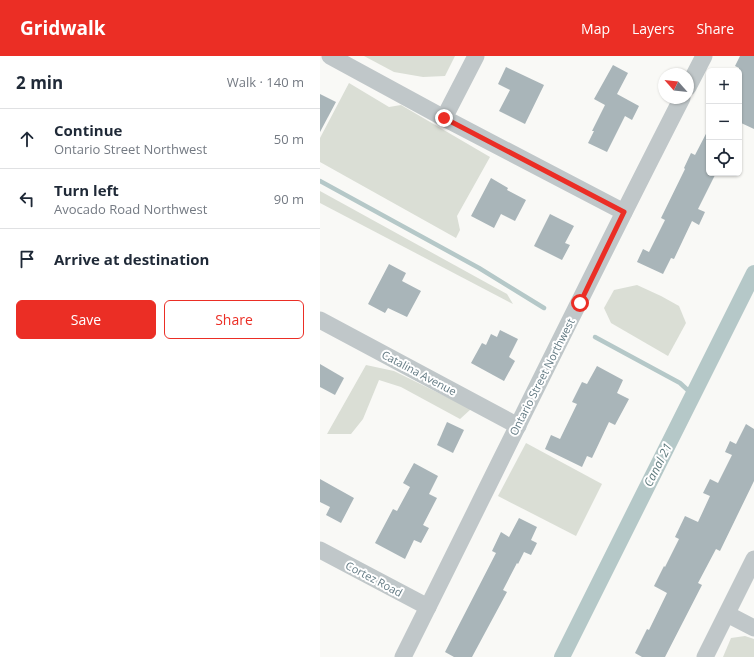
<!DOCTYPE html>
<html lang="en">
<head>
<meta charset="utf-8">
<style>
	body { margin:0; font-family:"Open Sans",sans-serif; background:#f6f6f7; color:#1f2937 }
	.controls { position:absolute; right:12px; top:12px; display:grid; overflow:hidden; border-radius:6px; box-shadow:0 1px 3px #0004 }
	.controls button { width:36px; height:36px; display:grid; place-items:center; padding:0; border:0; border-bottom:1px solid #e0e1e3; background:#fff; color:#1f2937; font:20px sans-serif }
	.compass { position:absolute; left:338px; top:12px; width:36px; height:36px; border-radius:50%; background:#fff; box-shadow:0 1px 3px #0004; rotate:297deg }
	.stop { position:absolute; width:12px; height:12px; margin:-9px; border:3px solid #eb2e25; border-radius:50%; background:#fff }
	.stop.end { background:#eb2e25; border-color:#fff; box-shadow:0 1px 4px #0008 }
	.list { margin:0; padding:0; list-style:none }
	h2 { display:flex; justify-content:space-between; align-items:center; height:52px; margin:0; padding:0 16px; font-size:17px }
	h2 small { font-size:13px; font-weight:400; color:#747a83 }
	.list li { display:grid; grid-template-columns:26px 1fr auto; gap:12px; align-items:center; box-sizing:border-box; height:60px; padding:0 16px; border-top:1px solid #e0e1e3 }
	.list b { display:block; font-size:15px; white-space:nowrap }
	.list p { margin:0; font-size:13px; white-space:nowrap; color:#747a83 }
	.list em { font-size:13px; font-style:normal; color:#747a83 }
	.actions { display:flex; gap:8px; padding:12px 16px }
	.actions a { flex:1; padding:9px 0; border:1px solid #eb2e25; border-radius:6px; text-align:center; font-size:14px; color:#eb2e25 }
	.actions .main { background:#eb2e25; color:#fff }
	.icon { flex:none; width:22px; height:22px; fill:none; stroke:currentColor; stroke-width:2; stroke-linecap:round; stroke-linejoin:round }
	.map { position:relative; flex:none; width:434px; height:601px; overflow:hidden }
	header { display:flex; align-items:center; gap:24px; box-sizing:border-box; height:56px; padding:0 20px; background:#eb2e25; color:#fff }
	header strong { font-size:19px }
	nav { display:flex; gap:22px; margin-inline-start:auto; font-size:14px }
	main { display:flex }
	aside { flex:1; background:#fff }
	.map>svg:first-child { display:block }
	.green { fill:#daded5 }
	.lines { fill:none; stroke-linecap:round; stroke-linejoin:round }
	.stream { stroke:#b5c8c8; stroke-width:4.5 }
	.canal { stroke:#b5c8c8; stroke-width:16 }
	.building { fill:#a9b5b9 }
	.minor { stroke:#c0c7c9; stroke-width:17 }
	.route { stroke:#eb2e25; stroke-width:5 }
	.labels { text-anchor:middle; stroke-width:4; stroke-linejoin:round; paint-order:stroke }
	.street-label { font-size:11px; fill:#637a83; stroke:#fff }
	.water-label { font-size:12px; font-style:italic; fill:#5e7a7c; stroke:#fff }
</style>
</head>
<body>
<header>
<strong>Gridwalk</strong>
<nav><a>Map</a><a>Layers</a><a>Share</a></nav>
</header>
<main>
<aside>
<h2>2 min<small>Walk · 140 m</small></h2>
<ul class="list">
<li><svg class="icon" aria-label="ahead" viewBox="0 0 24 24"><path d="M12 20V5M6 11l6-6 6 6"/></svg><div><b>Continue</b><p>Ontario Street Northwest</p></div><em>50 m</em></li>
<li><svg class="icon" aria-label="left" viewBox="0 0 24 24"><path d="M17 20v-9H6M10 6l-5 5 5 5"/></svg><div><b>Turn left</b><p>Avocado Road Northwest</p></div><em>90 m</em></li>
<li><svg class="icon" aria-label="arrive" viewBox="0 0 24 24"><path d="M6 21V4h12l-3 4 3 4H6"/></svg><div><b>Arrive at destination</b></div></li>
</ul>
<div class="actions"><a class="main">Save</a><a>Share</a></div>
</aside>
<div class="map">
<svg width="434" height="601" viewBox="0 0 434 601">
	<rect width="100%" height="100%" fill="#f9f9f6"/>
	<!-- green -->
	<g class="green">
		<polygon points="44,0 135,0 125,20 103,21 74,16"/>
		<polygon points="29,27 69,51 81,49 170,101 137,160 140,174 136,182 0,106 0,82"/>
		<polygon points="0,135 187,238 193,248 0,147"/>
		<polygon points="317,229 341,240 359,250 366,267 348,300 291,267 284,252 294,234"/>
		<polygon points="46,309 74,315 151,353 140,363 81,331 59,324 43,363 31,378 7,378"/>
		<polygon points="206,387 282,428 256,480 178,440"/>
		<polygon points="425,580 434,583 434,601 403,601 411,582"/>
	</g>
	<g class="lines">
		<!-- stream -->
		<g class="stream">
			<polyline points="0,125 159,212 224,252"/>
			<polyline points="275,281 360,327 373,339"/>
		</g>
		<!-- canal -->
		<polyline class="canal" points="242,601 434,217"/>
	</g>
	<!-- building -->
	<g class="building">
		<polygon points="420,0 434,0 434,73 419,66 419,12 415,10"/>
		<polygon points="293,9 308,17 297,38 319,50 312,64 305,60 287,96 268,87 274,75 272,75 285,49 274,43"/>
		<polygon points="186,11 224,29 205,68 179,55 190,34 178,28"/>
		<polygon points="0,38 16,46 0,76"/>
		<polygon points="389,72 389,117 396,117 378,153 385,156 379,169 372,165 354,203 351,202 343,218 317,206 323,193 329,196 345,164 341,162 365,113 364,112 371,97 375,99"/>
		<polygon points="171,122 188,132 187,134 206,144 195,165 181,158 174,172 151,160"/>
		<polygon points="230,158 254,170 245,187 250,189 242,204 214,190"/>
		<polygon points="69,208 86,217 82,225 101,235 87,261 68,252 65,257 48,248"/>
		<polygon points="180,274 198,283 189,301 195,305 184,325 151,307 162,287 166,289 171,278 177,281"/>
		<polygon points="0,308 24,322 15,339 0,331"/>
		<polygon points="277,310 303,324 297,337 309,343 295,369 289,366 272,402 267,400 262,411 225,393 231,379 240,383 257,348 252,346 262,326 267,328"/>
		<polygon points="127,366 144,374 133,397 117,389"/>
		<polygon points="426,368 434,373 434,425 400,495 396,493 378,527 382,529 345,601 322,601 315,597 327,573 329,574 347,537 334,530 344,510 345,511 359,483 355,481 365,460 378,466 390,440 383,437 390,423 398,427 412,399 405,396 410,385 416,388"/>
		<polygon points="94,407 118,420 109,438 117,442 103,469 109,472 101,487 94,484 85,503 55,487 73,453 77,455 90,431 83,427"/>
		<polygon points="0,423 34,442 21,467 6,459 10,451 0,446"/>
		<polygon points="199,462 217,471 211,484 217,487 211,499 204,496 198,508 197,507 183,534 187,536 152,601 134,601 125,596 176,497 172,495 181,476 189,481"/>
	</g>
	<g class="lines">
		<!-- minor -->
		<g class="minor">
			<polyline points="10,0 124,62 304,156"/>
			<polyline points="368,31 384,0"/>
			<polyline points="124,62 156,0"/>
			<polyline points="0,264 198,370"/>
			<polyline points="0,494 108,551"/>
			<polyline points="407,558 434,572"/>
			<path d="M83,601C176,415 267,227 362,42"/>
			<polyline points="385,601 434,503"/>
		</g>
	</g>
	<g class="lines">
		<!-- route -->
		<polyline class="route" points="124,62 304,156 260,247"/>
	</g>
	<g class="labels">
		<!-- street labels -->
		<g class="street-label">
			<text transform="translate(99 317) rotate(28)" y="4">Catalina Avenue</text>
			<text transform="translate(222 321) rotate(-63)" y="4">Ontario Street Northwest</text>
			<text transform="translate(54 523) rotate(28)" y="4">Cortez Road</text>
		</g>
		<!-- water labels -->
		<g class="water-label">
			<text transform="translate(338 409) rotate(-63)" y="4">Canal 21</text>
		</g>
	</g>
</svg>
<div class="controls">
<button>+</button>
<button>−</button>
<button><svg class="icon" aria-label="locate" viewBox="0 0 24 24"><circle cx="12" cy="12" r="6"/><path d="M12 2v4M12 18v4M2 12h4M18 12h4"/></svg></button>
</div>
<svg class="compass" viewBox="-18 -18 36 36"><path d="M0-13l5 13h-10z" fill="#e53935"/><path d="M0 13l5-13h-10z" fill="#747a83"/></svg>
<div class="stop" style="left:260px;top:247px"></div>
<div class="stop end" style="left:124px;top:62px"></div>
</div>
</main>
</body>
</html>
